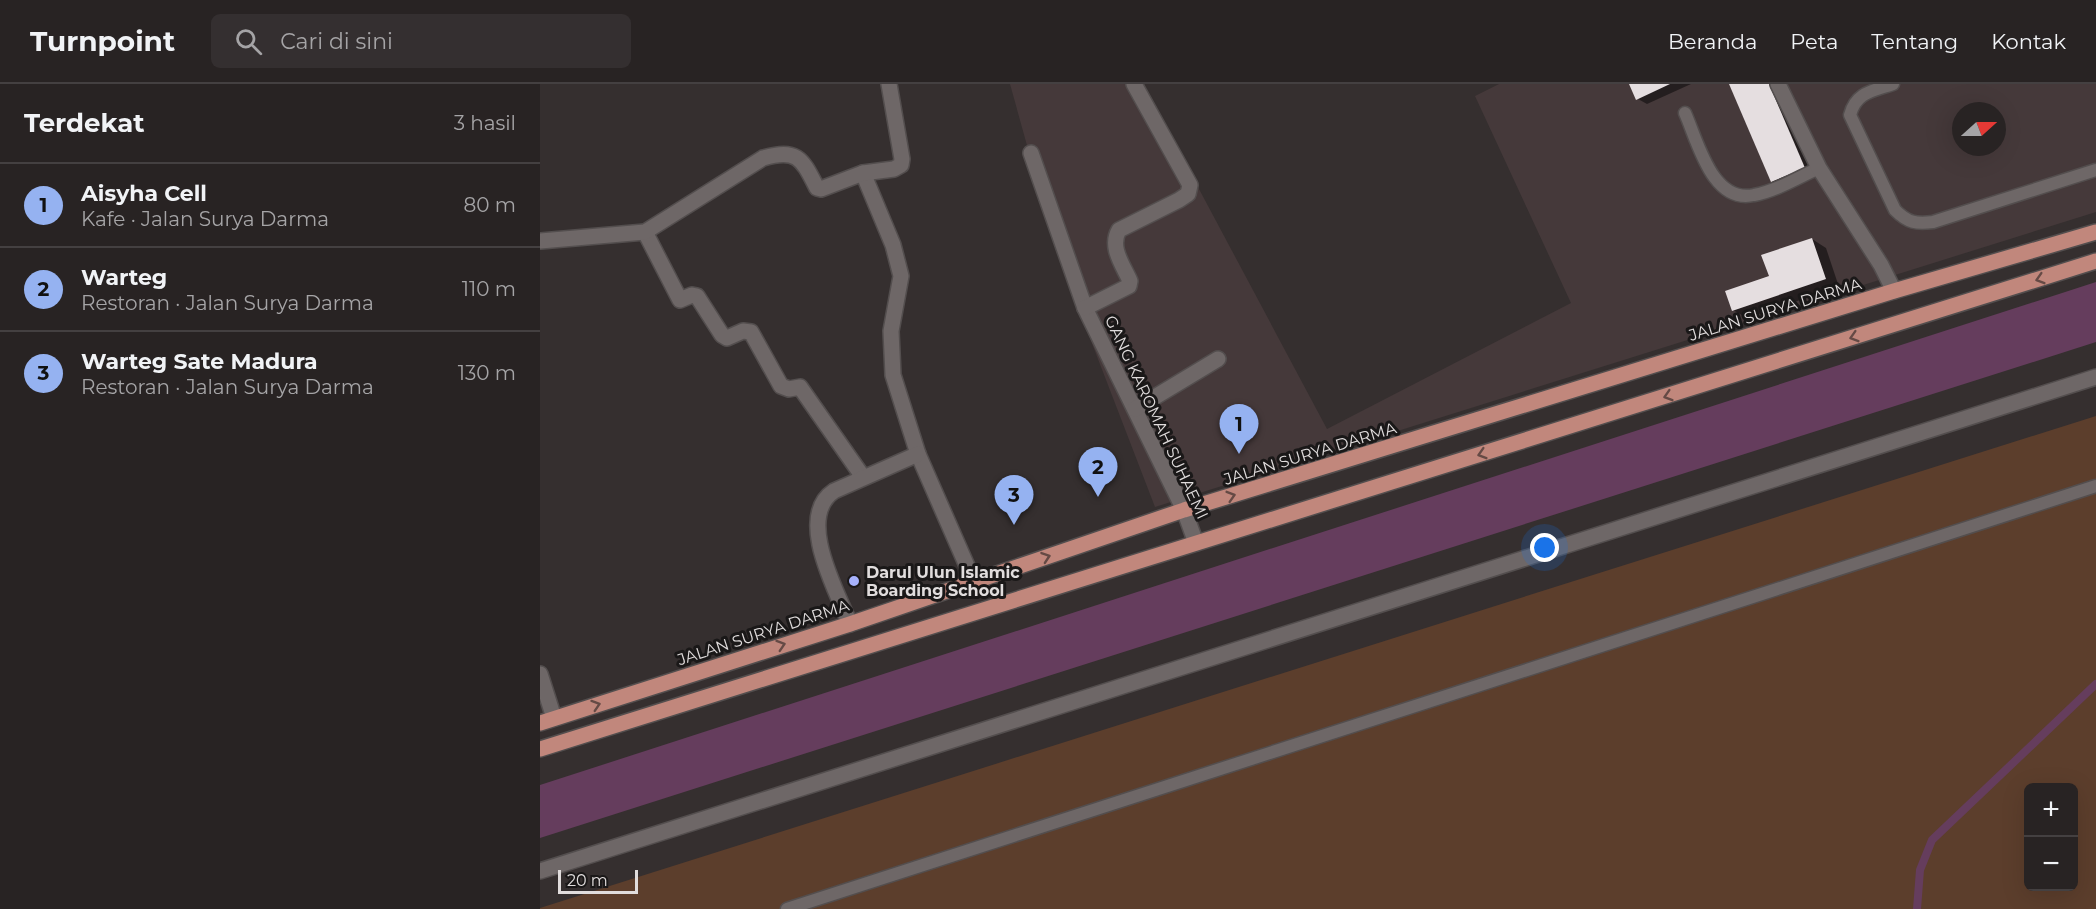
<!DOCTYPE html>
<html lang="id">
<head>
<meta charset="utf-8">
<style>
	body { margin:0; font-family:Montserrat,sans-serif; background:#342f30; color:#f1f3f6 }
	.controls { position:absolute; right:18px; bottom:18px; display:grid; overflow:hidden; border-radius:9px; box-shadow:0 6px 24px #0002 }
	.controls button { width:54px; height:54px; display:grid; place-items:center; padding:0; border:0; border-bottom:2px solid #444041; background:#282323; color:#f1f3f6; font:30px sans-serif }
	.compass { position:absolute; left:1412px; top:18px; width:54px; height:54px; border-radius:50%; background:#282323; box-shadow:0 6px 24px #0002; rotate:69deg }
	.scale { position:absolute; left:18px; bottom:15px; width:80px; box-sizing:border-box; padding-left:6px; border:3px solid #e1dddd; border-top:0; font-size:16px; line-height:21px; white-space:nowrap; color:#e1dddd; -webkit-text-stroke:4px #1a1818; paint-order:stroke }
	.you { position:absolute; left:1005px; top:464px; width:21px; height:21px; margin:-15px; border:4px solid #fff; border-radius:50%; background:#1a73e8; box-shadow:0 0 0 9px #1a73e833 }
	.badge { display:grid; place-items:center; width:39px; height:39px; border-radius:50%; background:#95b2f1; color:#111; font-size:20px; font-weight:700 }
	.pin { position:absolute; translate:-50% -50px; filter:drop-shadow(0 2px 3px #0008) }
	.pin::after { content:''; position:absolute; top:32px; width:21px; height:18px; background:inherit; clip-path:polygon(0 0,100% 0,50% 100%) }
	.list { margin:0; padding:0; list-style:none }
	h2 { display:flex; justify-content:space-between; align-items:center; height:78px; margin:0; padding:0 24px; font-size:26px }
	h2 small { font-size:20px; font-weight:400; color:#a5a4a6 }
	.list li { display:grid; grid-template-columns:39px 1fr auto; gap:18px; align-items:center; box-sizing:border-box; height:84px; padding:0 24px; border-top:2px solid #444041 }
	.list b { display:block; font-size:22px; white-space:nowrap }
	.list p { margin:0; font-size:20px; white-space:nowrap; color:#a5a4a6 }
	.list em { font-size:20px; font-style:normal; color:#a5a4a6 }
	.icon { flex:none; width:33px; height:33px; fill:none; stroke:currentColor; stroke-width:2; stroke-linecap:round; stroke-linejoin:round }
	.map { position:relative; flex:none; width:1556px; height:825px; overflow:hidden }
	header { display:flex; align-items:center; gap:36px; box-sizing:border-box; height:84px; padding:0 30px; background:#282323; border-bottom:2px solid #444041 }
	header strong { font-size:28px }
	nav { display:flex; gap:33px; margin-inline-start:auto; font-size:21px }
	.search { width:420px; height:54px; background:#342f30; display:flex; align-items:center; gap:15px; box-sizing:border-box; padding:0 21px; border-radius:9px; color:#a5a4a6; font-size:22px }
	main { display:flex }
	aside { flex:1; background:#282323 }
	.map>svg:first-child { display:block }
	.built { fill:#45393a; fill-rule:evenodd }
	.green { fill:#5c3e2c; fill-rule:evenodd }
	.water { fill:#653d5d }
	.shadow { fill:#0007 }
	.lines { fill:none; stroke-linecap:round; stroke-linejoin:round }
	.stream { stroke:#653d5d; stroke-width:8 }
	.building { fill:#e5dee0 }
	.service-casing { stroke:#534e4e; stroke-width:15 }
	.minor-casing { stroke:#534e4e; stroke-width:18 }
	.primary-casing { stroke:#534e4e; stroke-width:18 }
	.service { stroke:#6e6767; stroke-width:12 }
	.minor { stroke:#6e6767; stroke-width:15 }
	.primary { stroke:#c1877c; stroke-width:15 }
	.oneway { stroke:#654a45 }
	.poi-dot { fill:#a6b1fc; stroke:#1a1818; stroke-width:2 }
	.labels { text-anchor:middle; stroke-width:6; stroke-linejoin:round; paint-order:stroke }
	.street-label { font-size:16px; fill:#e1dddd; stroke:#1a1818 }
	.poi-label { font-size:16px; font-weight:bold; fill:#e1dddd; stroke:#1a1818; text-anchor:start }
</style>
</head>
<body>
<header>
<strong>Turnpoint</strong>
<div class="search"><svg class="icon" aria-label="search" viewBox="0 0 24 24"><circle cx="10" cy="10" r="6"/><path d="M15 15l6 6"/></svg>Cari di sini</div>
<nav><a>Beranda</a><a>Peta</a><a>Tentang</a><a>Kontak</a></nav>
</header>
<main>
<aside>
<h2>Terdekat<small>3 hasil</small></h2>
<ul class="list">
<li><span class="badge">1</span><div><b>Aisyha Cell</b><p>Kafe · Jalan Surya Darma</p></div><em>80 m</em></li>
<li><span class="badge">2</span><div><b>Warteg</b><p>Restoran · Jalan Surya Darma</p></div><em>110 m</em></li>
<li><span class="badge">3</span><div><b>Warteg Sate Madura</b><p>Restoran · Jalan Surya Darma</p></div><em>130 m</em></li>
</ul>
</aside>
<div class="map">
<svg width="1556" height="825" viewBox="0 0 1556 825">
	<rect width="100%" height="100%" fill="#352f2f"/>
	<!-- built -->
	<path class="built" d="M470,0H603L787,345L1031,219L935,12L959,0H1556V128L615,423L516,166ZM1421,27H1457V63H1421Z"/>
	<!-- green -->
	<path class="green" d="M1556,332V825H0V824ZM1488,704H1534V802H1488Z"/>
	<!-- water -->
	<polygon class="water" points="1556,198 1556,258 0,754 0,701"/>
	<!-- shadow -->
	<g class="shadow">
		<polygon points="1091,0 1151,0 1107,20 1098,15"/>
		<polygon points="1190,0 1239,0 1278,92 1246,106 1232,97"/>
		<polygon points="1272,155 1286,164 1299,203 1207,234 1193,226"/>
	</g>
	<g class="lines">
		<!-- stream -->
		<polyline class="stream" points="1377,825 1380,786 1392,756 1556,600"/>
	</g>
	<!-- building -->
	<g class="building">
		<polygon points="1089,0 1130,0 1096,16"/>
		<polygon points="1189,0 1229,0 1265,84 1231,98"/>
		<polygon points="1272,154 1286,195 1192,227 1185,207 1229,192 1221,171"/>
	</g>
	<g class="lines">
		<defs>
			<g id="service">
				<path d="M1353,0C1333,7 1316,8 1310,31L1355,126C1368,139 1376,140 1393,138L1556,86"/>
				<path d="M1145,29C1158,58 1172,120 1214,111C1236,107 1259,93 1279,84"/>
				<polyline points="247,825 1556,402"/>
			</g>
			<g id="minor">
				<polyline points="1238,0 1279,84 1341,181 1354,207"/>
				<polyline points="491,69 545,224 644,426 656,459"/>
				<polyline points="323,89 353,161 361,192 351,247 353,291 378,370 434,498"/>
				<polyline points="105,148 140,216 152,211 157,212 182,251 187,254 203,247 211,248 241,302 249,305 260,303 323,393"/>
				<path d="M0,157L105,148L223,74C258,64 262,75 277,104L281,105L323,89L354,85L361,81L362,75L349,0"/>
				<path d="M545,224L589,202L590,197C583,181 569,163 579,146L639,116L648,110L650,101L594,0"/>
				<polyline points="595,325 678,275"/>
				<path d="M310,540C297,508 255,433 294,407L378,370"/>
				<polyline points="0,590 14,634"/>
				<polyline points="0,787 1556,293"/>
			</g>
			<g id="primary">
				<polyline points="0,639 310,540 644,426 1354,207 1556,148"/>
				<polyline points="0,665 1556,177"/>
			</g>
		</defs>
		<!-- service casing -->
		<use href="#service" class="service-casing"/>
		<!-- minor casing -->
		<use href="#minor" class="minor-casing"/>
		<!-- primary casing -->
		<use href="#primary" class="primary-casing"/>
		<!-- service -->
		<use href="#service" class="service"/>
		<!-- minor -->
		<use href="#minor" class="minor"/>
		<!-- primary -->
		<use href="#primary" class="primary"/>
	</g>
	<!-- one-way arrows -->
	<defs><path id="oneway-chevron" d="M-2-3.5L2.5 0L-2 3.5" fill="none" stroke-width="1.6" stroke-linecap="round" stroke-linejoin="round" transform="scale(1.5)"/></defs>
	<g class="oneway">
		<use href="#oneway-chevron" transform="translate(1500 195) rotate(163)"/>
		<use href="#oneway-chevron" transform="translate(1314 253) rotate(163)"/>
		<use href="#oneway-chevron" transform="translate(1128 312) rotate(163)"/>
		<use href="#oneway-chevron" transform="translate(942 370) rotate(163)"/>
		<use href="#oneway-chevron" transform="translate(691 412) rotate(-17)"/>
		<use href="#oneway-chevron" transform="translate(506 473) rotate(-19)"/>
		<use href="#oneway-chevron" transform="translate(241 561) rotate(-18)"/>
		<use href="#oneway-chevron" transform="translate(56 621) rotate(-18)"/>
	</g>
	<!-- markers -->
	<circle class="poi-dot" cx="314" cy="497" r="6"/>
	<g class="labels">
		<!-- street labels -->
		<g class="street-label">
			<text transform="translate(1235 225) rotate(-17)" y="6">JALAN SURYA DARMA</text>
			<text transform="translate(617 333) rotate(65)" y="6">GANG KAROMAH SUHAEMI</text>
			<text transform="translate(770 369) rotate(-17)" y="6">JALAN SURYA DARMA</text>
			<text transform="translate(223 548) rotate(-18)" y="6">JALAN SURYA DARMA</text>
		</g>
		<!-- poi labels -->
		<g class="poi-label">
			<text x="326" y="494">Darul Ulun Islamic<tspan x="326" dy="18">Boarding School</tspan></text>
		</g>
	</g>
</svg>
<div class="controls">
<button>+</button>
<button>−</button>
</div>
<svg class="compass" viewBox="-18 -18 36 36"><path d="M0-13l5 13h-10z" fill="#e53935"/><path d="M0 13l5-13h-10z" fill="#a5a4a6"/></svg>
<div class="scale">20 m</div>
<div class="you"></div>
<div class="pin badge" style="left:699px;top:370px">1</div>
<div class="pin badge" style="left:558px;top:413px">2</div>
<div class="pin badge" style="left:474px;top:441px">3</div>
</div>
</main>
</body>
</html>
